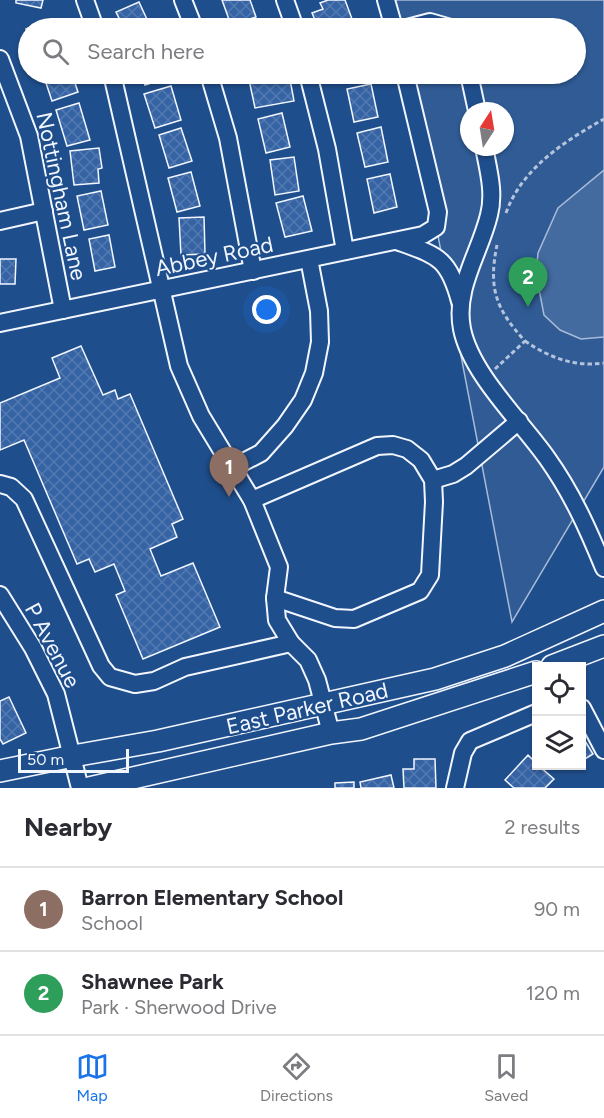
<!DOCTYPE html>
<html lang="en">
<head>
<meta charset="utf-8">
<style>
	body { margin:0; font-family:Figtree,sans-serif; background:#f2f2f3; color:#2b2b33 }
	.controls { position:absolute; right:18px; bottom:18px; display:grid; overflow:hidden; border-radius:0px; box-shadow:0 2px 4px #0004 }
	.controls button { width:54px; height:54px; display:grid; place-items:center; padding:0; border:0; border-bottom:2px solid #e1e1e2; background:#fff; color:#2b2b33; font:30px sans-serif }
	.compass { position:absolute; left:460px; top:102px; width:54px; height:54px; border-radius:50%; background:#fff; box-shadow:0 2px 4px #0004; rotate:12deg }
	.scale { position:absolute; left:18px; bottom:15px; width:111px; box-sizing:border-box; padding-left:6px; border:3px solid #f2f6ff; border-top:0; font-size:16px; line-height:21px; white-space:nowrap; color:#f2f6ff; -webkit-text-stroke:4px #1f4e8c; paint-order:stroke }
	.you { position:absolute; left:267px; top:310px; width:21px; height:21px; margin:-15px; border:4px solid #fff; border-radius:50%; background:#1a73e8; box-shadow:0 0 0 9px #1a73e833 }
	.badge { display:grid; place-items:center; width:39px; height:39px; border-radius:50%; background:#1a73e8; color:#fff; font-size:20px; font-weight:700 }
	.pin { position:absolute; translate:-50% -50px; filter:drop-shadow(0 2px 3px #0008) }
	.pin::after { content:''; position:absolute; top:32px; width:21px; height:18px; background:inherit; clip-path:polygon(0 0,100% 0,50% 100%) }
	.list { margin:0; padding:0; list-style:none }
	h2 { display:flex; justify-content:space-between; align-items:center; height:78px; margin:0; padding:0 24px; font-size:26px }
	h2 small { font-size:20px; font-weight:400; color:#7c7c81 }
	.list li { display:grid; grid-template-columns:39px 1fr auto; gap:18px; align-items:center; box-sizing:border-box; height:84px; padding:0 24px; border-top:2px solid #e1e1e2 }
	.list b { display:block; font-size:22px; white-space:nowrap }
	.list p { margin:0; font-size:20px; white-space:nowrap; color:#7c7c81 }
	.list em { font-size:20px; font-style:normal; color:#7c7c81 }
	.icon { flex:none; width:33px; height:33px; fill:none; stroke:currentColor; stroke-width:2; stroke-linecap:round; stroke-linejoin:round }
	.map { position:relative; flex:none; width:604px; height:788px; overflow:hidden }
	.search { position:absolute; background:#fff; box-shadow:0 2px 4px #0004; left:18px; right:18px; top:18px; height:66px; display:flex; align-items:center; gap:15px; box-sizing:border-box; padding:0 21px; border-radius:33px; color:#7c7c81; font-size:22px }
	.sheet { height:246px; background:#fff }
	nav { display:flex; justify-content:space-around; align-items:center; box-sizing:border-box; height:84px; border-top:2px solid #e1e1e2; background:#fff; font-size:16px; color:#7c7c81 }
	nav a { display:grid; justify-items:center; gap:3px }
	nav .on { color:#1a73e8 }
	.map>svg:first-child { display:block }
	.built { fill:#305b95; stroke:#a8bbd7; stroke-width:1.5; fill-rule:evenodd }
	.water { fill:#446ba0; stroke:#a8bbd7; stroke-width:1.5 }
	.building { fill:url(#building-cross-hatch); stroke:#f2f6ff; stroke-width:1.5 }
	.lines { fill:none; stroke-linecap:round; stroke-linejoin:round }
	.minor-casing { stroke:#f2f6ff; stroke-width:20 }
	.major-casing { stroke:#f2f6ff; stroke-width:24 }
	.path { stroke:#b3c4dc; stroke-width:3; stroke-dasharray:4.5 3; stroke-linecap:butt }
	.minor { stroke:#1f4e8c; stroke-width:16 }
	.major { stroke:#1f4e8c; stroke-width:21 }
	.labels { text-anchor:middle; stroke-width:4.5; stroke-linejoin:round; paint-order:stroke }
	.street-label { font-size:22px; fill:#f2f6ff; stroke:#1f4e8c }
</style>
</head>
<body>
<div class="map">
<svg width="604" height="788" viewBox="0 0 604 788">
	<defs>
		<pattern id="building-cross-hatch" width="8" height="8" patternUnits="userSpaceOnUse" patternTransform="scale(1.5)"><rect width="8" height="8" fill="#3563a3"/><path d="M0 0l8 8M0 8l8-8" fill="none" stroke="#537ab1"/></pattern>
	</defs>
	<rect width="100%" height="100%" fill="#1f4e8c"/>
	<!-- built -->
	<path class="built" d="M393,0H604V467L512,622L407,74H576V28H398ZM469,111H505V147H469Z"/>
	<!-- water -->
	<polygon class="water" points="604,170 604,337 581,339 560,330 544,315 536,274 538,253 558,208"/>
	<!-- building -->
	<g class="building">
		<polygon points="16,0 43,0 41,8 16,3"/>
		<polygon points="222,0 250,0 256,17 231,25"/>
		<polygon points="328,0 345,0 355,27 330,28 328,24 318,27 312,13 323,9 320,3"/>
		<polygon points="139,2 151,28 124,28 116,12"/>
		<polygon points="48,21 51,28 28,28 28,37 26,29"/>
		<polygon points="43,74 72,74 78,92 52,101"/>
		<polygon points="142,74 166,74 167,78 145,85"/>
		<polygon points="254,74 279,74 280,76 289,74 294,101 255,108 248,75"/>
		<polygon points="371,84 378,117 354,122 347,89"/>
		<polygon points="171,86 181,120 155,128 144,94"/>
		<polygon points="79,103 90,140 67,146 56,110"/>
		<polygon points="282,113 290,147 266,153 258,119"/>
		<polygon points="381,127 388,162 365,167 357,133"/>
		<polygon points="181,128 192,161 169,168 159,135"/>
		<polygon points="99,148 102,168 98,169 99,183 74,185 70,151"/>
		<polygon points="294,157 299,191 275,195 270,160"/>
		<polygon points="191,172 200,206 177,212 168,178"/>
		<polygon points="390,174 397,207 374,213 367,179"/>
		<polygon points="101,191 108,225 84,230 77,196"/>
		<polygon points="303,196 312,231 285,237 276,203"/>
		<polygon points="204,217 205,254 181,255 179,218"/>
		<polygon points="109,235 115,267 95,271 89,239"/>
		<polygon points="0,259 16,259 15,284 0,284"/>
		<polygon points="81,346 103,395 115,390 118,399 130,394 183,519 172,524 177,537 150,549 161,576 193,563 220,627 143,659 116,595 125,591 114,564 95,572 89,559 77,564 24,440 0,450 0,403 60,378 52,358"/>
		<polygon points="9,697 26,733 3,744 0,739 0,701"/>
		<polygon points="582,736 593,754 582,761"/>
		<polygon points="528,755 536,763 536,766 539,766 554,779 545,788 514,788 505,780"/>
		<polygon points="414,759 435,759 436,788 404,788 403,769 414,769"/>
		<polygon points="391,775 394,788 361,788 360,782"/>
		<polygon points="354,782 354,788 335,788 335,783"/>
	</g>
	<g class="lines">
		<defs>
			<g id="minor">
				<polyline points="85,0 95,28"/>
				<polyline points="183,0 194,28"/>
				<polyline points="285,0 295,28"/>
				<polyline points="386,0 394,28"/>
				<polyline points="407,28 430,22 451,28"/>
				<polyline points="0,59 29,136 63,310"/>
				<polyline points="112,74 179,366 201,416 252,500 279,567 275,598 277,620 291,643 308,660 317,680 331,733"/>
				<polyline points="209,74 228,138 253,271"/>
				<polyline points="308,74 327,149 345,251"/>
				<polyline points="469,74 477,111"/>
				<path d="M484,147C488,169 495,192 489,215C480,253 454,288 462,329C471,374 521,421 547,458C572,493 588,529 604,568"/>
				<polyline points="0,221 44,211"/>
				<path d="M397,241C438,256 448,257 460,301"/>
				<polyline points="0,323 423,235 436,227 438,212 405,74"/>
				<polyline points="232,468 261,453 285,426 303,400 314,373 320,342 319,311 309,259"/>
				<polyline points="433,480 453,474 466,466 519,421"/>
				<polyline points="0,484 11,487 24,499 101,666 110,677 135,684 154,681 185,667 291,643"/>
				<polyline points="252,500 377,446 393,445 407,449 421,460 433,480 434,502 430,575 420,591 354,619 335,618 275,598"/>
				<polyline points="0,595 33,648 56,694 80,788"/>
				<polyline points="582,708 604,750"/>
				<polyline points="455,788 463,753 470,741 536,713"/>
			</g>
			<g id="major">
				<polyline points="552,666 604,646"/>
				<polyline points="0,771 73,756 158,741 435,679 505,656 604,611"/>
				<polyline points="89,788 331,733 361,729 536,672"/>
			</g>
		</defs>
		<!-- minor casing -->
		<use href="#minor" class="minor-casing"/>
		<!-- major casing -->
		<use href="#major" class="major-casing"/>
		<!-- path -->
		<g class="path">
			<path d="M506,213C522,168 565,141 604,119"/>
			<path d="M525,341C550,358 574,367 604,363"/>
			<path d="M495,369L525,341C496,309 488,289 497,245"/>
		</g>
		<!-- minor -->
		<use href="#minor" class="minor"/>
		<!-- major -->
		<use href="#major" class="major"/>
	</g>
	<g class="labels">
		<!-- street labels -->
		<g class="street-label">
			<text transform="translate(62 196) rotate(78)" y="8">Nottingham Lane</text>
			<text transform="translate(214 256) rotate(-12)" y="8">Abbey Road</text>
			<text transform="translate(53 645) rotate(62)" y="8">P Avenue</text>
			<text transform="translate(307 708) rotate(-13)" y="8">East Parker Road</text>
		</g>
	</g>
</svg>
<div class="controls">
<button><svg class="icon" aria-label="locate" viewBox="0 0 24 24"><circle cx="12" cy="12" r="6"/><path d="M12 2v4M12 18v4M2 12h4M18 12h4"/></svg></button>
<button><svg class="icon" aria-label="layers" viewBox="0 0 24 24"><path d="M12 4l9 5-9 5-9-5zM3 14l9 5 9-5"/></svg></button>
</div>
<svg class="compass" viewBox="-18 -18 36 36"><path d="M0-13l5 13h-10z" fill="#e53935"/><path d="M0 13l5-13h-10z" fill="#7c7c81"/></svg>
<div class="scale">50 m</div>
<div class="you"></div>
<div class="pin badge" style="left:229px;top:497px;background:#8d6e63">1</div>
<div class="pin badge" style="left:528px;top:307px;background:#2e9e5b">2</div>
<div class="search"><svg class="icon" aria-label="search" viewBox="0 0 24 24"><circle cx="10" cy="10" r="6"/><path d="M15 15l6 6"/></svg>Search here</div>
</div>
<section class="sheet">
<h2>Nearby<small>2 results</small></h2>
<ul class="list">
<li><span class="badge" style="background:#8d6e63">1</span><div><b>Barron Elementary School</b><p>School</p></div><em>90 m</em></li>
<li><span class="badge" style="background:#2e9e5b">2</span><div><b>Shawnee Park</b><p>Park · Sherwood Drive</p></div><em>120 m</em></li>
</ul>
</section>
<nav>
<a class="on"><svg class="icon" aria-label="map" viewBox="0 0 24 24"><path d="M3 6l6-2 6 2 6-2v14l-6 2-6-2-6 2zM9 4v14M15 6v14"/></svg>Map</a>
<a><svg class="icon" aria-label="directions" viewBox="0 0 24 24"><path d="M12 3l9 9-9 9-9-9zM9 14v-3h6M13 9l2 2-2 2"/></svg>Directions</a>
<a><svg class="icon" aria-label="saved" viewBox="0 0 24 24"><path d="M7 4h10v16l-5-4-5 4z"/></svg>Saved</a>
</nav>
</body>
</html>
